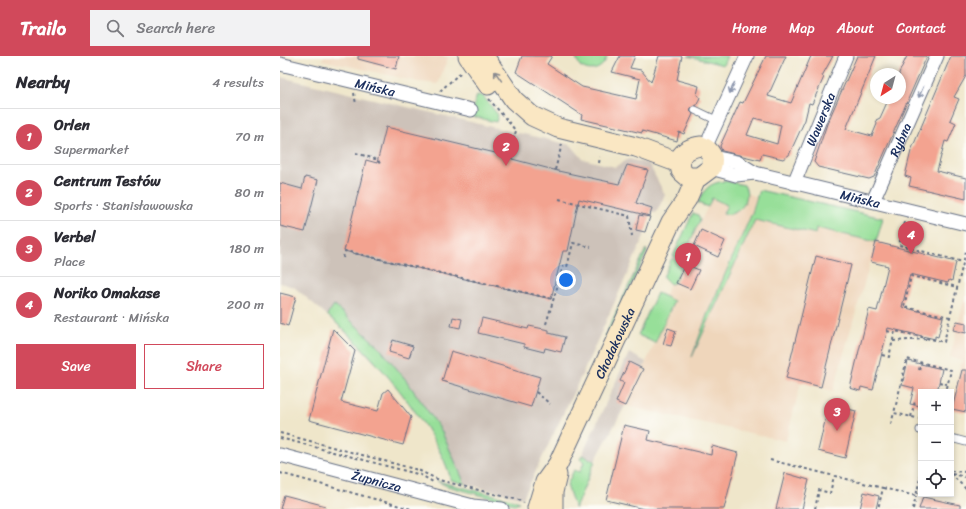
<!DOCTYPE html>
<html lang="en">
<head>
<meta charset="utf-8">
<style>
	body { margin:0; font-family:Sriracha,sans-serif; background:#f2f2f3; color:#2b2b33 }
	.controls { position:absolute; right:12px; bottom:12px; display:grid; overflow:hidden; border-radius:0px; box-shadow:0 2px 6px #0003 }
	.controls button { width:36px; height:36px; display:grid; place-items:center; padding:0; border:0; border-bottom:1px solid #e1e1e2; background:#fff; color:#2b2b33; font:20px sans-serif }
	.compass { position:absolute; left:590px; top:12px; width:36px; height:36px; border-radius:50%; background:#fff; box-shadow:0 2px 6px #0003; rotate:216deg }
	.you { position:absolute; left:286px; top:224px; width:14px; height:14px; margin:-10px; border:3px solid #fff; border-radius:50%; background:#1a73e8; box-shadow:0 0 0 6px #1a73e833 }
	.badge { display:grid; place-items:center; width:26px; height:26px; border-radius:50%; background:#d1495b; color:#fff; font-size:13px; font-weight:700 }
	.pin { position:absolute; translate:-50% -33px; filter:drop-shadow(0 1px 2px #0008) }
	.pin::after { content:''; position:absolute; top:21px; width:14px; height:12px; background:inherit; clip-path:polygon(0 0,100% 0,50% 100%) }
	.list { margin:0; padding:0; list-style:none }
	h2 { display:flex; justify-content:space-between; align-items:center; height:52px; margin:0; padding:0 16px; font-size:17px }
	h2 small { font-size:13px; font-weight:400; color:#7c7c81 }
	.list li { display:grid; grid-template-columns:26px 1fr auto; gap:12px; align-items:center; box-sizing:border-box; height:56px; padding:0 16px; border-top:1px solid #e1e1e2 }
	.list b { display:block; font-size:15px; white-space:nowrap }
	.list p { margin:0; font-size:13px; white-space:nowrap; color:#7c7c81 }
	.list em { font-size:13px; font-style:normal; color:#7c7c81 }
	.actions { display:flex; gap:8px; padding:12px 16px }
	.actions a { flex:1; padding:9px 0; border:1px solid #d1495b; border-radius:0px; text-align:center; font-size:14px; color:#d1495b }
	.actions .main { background:#d1495b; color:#fff }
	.icon { flex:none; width:22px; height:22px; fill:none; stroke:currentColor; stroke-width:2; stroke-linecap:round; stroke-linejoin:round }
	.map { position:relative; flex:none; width:686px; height:453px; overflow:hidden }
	header { display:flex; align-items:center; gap:24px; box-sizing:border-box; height:56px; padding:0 20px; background:#d1495b; color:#fff }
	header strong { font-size:19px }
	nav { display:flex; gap:22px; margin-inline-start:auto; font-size:14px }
	.search { width:280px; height:36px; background:#f2f2f3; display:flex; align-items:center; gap:10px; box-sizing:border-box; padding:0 14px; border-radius:0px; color:#7c7c81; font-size:15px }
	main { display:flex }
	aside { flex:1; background:#fff }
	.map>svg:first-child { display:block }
	.built { fill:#efd6bb }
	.industrial { fill:#cdc2b9 }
	.green { fill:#97df99; stroke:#59877c }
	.building { fill:#f3a390; fill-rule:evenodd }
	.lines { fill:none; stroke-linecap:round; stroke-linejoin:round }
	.lane-casing { stroke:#656f84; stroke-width:9 }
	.street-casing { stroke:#656f84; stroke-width:15 }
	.secondary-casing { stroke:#656f84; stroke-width:21 }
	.path { stroke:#656f84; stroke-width:2; stroke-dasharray:3 3; stroke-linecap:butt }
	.lane { stroke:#fff; stroke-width:7 }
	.street { stroke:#fff; stroke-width:13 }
	.secondary { stroke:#fae7c3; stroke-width:19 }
	.oneway { stroke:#8a8b90 }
	.oneway2 { stroke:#8d97ae }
	.labels { text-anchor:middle; stroke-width:3; stroke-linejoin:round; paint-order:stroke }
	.street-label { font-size:13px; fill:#1b2f5e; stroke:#fdfcf7 }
</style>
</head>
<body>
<header>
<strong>Trailo</strong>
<div class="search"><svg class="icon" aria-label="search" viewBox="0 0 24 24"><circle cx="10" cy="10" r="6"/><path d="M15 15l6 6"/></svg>Search here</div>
<nav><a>Home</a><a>Map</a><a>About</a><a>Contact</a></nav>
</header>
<main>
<aside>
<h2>Nearby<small>4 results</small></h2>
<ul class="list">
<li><span class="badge">1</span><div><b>Orlen</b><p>Supermarket</p></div><em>70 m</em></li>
<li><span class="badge">2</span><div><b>Centrum Testów</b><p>Sports · Stanisławowska</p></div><em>80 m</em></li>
<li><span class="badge">3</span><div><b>Verbel</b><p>Place</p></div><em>180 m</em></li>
<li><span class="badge">4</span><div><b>Noriko Omakase</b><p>Restaurant · Mińska</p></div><em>200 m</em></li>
</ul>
<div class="actions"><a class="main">Save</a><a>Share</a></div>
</aside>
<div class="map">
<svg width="686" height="453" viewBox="0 0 686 453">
	<rect width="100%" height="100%" fill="#fdfcf7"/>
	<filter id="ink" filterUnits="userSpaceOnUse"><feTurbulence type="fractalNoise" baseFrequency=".025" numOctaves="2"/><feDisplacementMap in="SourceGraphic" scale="8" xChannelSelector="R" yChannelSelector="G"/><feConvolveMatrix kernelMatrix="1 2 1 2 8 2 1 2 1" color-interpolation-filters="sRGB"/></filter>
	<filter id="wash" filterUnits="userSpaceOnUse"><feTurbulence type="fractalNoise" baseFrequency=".012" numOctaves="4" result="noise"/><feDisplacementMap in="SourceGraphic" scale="16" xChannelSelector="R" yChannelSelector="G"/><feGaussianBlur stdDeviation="0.9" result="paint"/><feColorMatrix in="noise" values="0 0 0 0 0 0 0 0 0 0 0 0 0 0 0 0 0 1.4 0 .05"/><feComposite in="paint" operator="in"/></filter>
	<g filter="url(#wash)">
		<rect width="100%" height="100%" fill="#efe6ca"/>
		<!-- built -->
		<g class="built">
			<polygon points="44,0 167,0 168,1 158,28 139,26 42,4"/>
			<polygon points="466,137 477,141 472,157 596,186 553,335 521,326 506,385 346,350 394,245 384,240 432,142 447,149 443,158 466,141"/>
			<polygon points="686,236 686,357 671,353 682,305 670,301"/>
		</g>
		<!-- industrial -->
		<g class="industrial">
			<polygon points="0,21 233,76 235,78 239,77 291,89 303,103 335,111 349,103 369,108 385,139 376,157 371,156 363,183 305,312 243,442 185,428 161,374 55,266 14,231 0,227"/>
			<polygon points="349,297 366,306 345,350 315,405 302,399"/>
		</g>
		<!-- green -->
		<g class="green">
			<path d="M295,0H327C324,13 311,18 300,10Z"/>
			<polygon points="408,0 447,0 443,9"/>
			<polygon points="197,39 203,40 218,59 216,66 191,60"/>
			<path d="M445,125L464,129C473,144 458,161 443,158L447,149L432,142L428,151L418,147C424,133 429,127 445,125Z"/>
			<polygon points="479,134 603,162 596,186 537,172 536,178 475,164 412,301 427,259 472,157"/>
			<polygon points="413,157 418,159 420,164 402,204 393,200"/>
			<polygon points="366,193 367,196 327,281 325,280"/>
			<polygon points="392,202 403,207 394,227 390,228 383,221"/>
			<polygon points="377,237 394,245 375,287 358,279"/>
			<path d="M54,249L99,291L126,324L161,374L185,428L171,424C159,374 87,291 47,259Z"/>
			<polygon points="302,399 315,405 295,453 287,429 294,414 300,416 304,406 300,403"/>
			<polygon points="157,425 235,444 239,446 234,448 167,430"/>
		</g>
		<g id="blocks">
			<!-- building -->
			<g class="building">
				<polygon points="78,0 119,0 116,13 78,3"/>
				<polygon points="242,0 272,0 267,8 302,31 356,43 360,23 332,16 340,0 355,0 350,12 361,14 371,26 379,0 402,0 397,24 419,30 417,39 420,41 417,49 411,52 410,55 413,58 404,78 399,76 397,85 362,75 362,77 301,63 302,59 236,16"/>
				<path d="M486,0H506L488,40L511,47L531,0H553L542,20L544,21L532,48L529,47L525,64L509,99L503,103L482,98L480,104L442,95L440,90L460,46L463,47ZM474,62L501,69L497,88L467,79Z"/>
				<polygon points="577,0 596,0 566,73 592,80 597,68 596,64 600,62 609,42 620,42 619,17 627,0 647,0 594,121 589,123 538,111 534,106 547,68"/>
				<polygon points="671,0 686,0 686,20 674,41 679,43 670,64 676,67 668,86 665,85 657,115 686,122 686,143 629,130 631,122 625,120 631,95"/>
				<polygon points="106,71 228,100 232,101 232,103 278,115 339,128 347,109 368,114 356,147 372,152 370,160 299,143 288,195 283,195 271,243 64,195 86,104 97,107"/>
				<polygon points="25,121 38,124 25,176 0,170 0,127 22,133"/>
				<polygon points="359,159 370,161 365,176 356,174"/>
				<polygon points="421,174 445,185 438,201 414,190"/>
				<polygon points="596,186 676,206 672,225 669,224 668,227 630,218 622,251 663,261 658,281 655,280 655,283 608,272 593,334 581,331 580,335 570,332 589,253 597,255 608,210 591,206"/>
				<polygon points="536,200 571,209 541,331 506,322"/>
				<polygon points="405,208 419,214 410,233 396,227"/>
				<polygon points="0,237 16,241 8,270 0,267"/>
				<polygon points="173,261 182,263 180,272 171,270"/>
				<polygon points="202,262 248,273 249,270 269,274 269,277 285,281 281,296 265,292 264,296 244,291 244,288 198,277"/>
				<polygon points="677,265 686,267 686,277 673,274"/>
				<polygon points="388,272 396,275 391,290 383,288"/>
				<polygon points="53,273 75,295 61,346 98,355 103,337 108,333 131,361 123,389 29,364"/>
				<polygon points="113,284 133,290 129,302 109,296"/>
				<polygon points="171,295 260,321 251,351 162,325"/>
				<polygon points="628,305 662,313 657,336 641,336 641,350 630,348 634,332 622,329"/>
				<polygon points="349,306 363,313 345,350 336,346 344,327 340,325"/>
				<polygon points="682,314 686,314 686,356 672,353"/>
				<polygon points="549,348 576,355 565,402 538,395"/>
				<polygon points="344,369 370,375 368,384 431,399 432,390 458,397 444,453 364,453 326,444"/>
				<polygon points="505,417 529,424 522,453 496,453"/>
				<polygon points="584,436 599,440 596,453 580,453"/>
				<polygon points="4,439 46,450 45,453 0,453"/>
				<polygon points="643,441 680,449 680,453 639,453"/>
			</g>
		</g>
	</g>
	<g filter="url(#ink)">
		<use href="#blocks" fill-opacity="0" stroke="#656f84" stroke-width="1"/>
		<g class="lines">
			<defs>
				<g id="lane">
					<polyline points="415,54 438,65"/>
					<polyline points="640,374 641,374"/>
					<polyline points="671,382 686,386"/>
				</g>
				<g id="street">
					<path id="s1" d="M0,8L191,54"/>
					<polyline points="425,92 467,0"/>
					<path id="s2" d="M433,101L457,106L475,117L686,168"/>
					<polyline points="431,112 456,119 475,117"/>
					<path id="s3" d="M514,127L566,0"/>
					<path id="s4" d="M593,145L657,0"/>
					<path id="s5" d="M0,399L193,450L222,453"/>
				</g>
				<g id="secondary">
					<polyline points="188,0 208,29"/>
					<polyline points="204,0 234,44 252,60 278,72 356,91 399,107"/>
					<path d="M421,90C431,94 435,101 431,112L419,121H408L401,115L400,102C404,95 412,91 421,90Z"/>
					<path id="s6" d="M257,452L265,426L278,408L391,166L407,143L416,122"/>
					<polyline points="273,453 273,436 277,419"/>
				</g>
			</defs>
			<!-- lane casing -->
			<use href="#lane" class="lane-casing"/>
			<!-- street casing -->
			<use href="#street" class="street-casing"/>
			<!-- secondary casing -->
			<use href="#secondary" class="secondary-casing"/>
			<!-- path -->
			<g class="path">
				<polyline points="160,35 181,16"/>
				<polyline points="74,37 76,48"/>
				<polyline points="209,43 236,75 228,100"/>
				<polyline points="76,97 98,104 100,108"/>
				<polyline points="319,107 320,101"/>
				<polyline points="275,114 282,88"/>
				<polyline points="279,143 349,160 352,180"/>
				<polyline points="625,166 619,189 683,206"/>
				<polyline points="63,202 65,195 273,243"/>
				<polyline points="275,225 279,225 283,210 287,211 293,187 311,191"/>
				<polyline points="670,261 624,251 631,220 677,231"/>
				<polyline points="266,268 279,225"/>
				<polyline points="607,275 615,277"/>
				<polyline points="613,285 646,283"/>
				<polyline points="602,299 609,301 615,275 664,286 686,195"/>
				<polyline points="639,314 641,306"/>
				<polyline points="659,326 667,328"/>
				<polyline points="256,336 270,348"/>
				<polyline points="631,361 635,345"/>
				<polyline points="641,363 614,357 627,303 671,314 666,336"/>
				<polyline points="611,368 614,357"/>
				<polyline points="0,377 138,414 159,424 222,440"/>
				<polyline points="0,382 141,419 153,426"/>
				<polyline points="490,404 603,432 598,453"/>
				<polyline points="671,415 686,416"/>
				<polyline points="0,417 131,453"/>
				<polyline points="671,418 686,433"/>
				<polyline points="672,418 686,421"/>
				<polyline points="603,432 636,440 641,418"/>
				<polyline points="226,441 239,444 244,447"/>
				<polyline points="535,453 539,434 550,437 554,420"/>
				<polyline points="633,453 636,440"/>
			</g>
			<!-- lane -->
			<use href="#lane" class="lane"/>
			<!-- street -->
			<use href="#street" class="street"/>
			<!-- secondary -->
			<use href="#secondary" class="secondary"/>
		</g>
		<!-- one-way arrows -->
		<defs><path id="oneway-shaft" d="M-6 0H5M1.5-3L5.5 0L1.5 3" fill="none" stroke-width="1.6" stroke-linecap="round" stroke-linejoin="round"/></defs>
		<use class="oneway" href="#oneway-shaft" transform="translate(218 20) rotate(-125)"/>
		<g class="oneway2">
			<use href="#oneway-shaft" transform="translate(452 32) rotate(114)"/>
			<use href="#oneway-shaft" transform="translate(641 36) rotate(114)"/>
		</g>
	</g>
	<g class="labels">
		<!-- street labels -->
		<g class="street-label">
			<text dy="5" stroke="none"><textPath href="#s1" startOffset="98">Mińska</textPath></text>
			<text dy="5" stroke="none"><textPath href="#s3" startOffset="69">Wawerska</textPath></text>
			<text dy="5" stroke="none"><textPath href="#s4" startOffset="67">Rybna</textPath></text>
			<text dy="5" stroke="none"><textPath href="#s2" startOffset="154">Mińska</textPath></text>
			<text dy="5" stroke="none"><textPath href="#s6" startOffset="183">Chodakowska</textPath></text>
			<text dy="5" stroke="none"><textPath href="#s5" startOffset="100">Żupnicza</textPath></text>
		</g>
	</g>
</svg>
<div class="controls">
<button>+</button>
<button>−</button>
<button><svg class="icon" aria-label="locate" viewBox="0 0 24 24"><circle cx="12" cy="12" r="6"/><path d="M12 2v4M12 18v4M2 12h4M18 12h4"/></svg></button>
</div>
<svg class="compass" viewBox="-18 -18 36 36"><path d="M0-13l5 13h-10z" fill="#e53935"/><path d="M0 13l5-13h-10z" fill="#7c7c81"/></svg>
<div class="you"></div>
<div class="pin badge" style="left:408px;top:220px">1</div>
<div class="pin badge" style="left:226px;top:110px">2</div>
<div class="pin badge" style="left:557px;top:375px">3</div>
<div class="pin badge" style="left:631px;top:198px">4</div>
</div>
</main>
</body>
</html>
